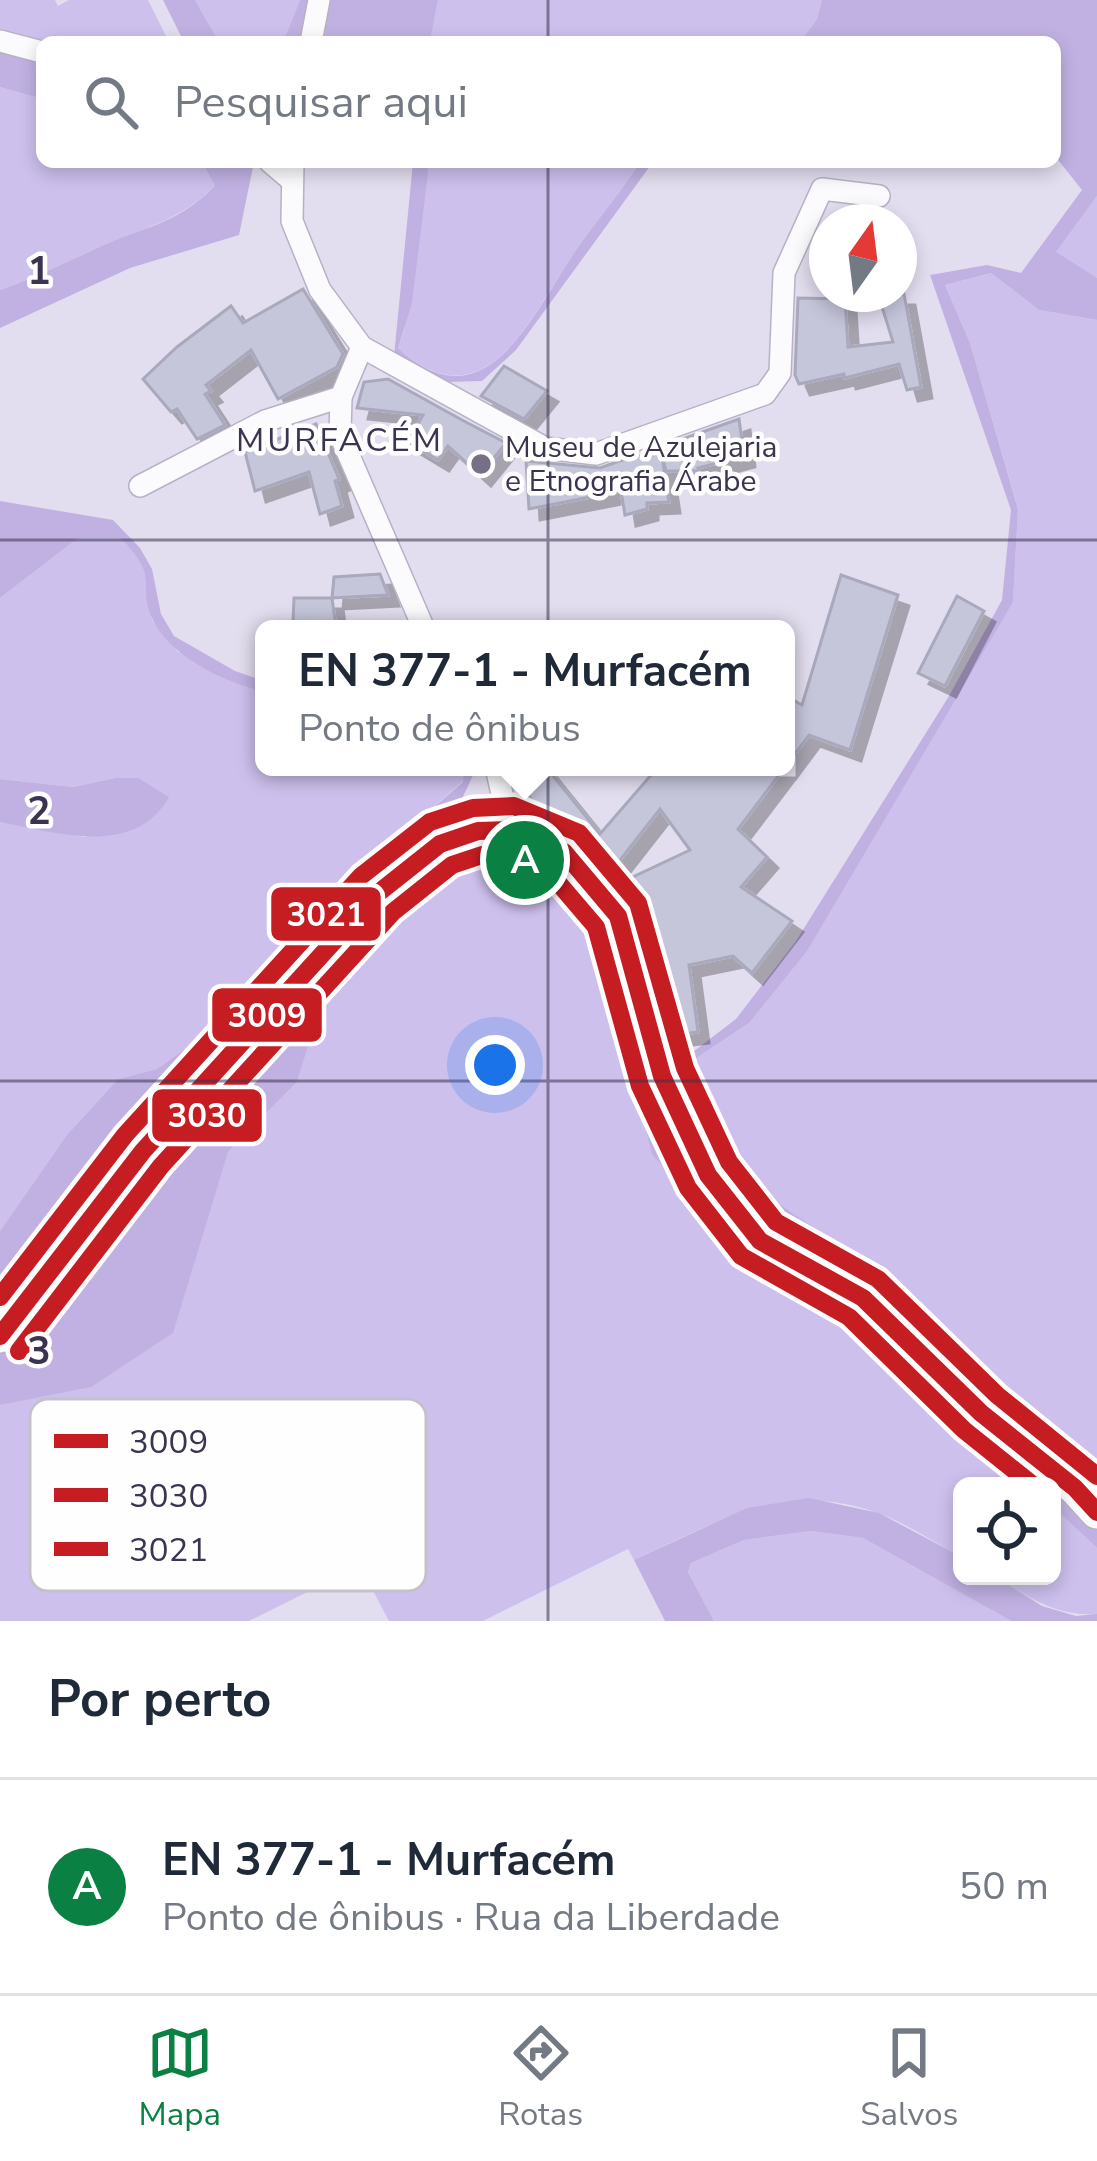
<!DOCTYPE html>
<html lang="pt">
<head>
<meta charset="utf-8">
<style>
	body { margin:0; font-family:"Nunito Sans",sans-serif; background:#f2f2f3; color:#1f2937 }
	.controls { position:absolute; right:36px; bottom:36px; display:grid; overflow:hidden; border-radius:18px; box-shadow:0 6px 18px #0003 }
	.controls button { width:108px; height:108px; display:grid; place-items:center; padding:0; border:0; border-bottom:3px solid #e0e1e3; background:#fff; color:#1f2937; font:60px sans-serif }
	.compass { position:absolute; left:809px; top:204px; width:108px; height:108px; border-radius:50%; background:#fff; box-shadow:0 6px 18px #0003; rotate:14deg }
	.you { position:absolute; left:495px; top:1065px; width:42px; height:42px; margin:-30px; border:9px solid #fff; border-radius:50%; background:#1a73e8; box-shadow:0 0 0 18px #1a73e833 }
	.badge { display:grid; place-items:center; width:78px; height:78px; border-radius:50%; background:#0b8043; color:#fff; font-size:39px; font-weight:700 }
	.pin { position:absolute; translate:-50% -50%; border:6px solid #fff; box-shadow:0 3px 12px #0006 }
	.popup { position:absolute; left:255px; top:620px; width:540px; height:156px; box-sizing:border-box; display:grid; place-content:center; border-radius:18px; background:#fff; filter:drop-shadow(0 3px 9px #0005); font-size:39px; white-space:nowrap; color:#747a83 }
	.popup b { font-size:45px; color:#1f2937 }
	.popup::after { content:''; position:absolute; left:50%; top:100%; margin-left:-24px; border:24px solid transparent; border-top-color:#fff }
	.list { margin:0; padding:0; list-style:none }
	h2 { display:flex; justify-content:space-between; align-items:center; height:156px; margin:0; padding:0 48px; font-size:51px }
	h2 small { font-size:39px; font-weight:400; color:#747a83 }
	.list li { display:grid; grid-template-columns:78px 1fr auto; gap:36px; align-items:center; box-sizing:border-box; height:216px; padding:0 48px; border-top:3px solid #e0e1e3 }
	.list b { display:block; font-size:45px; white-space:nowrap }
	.list p { margin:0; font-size:39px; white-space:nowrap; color:#747a83 }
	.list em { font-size:39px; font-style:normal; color:#747a83 }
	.icon { flex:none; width:66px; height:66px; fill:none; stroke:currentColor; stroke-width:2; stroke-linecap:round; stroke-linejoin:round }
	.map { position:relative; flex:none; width:1097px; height:1621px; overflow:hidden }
	.search { position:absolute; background:#fff; box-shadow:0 6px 18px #0003; left:36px; right:36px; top:36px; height:132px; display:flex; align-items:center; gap:30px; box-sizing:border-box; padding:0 42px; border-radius:18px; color:#747a83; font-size:45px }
	.sheet { height:372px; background:#fff }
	nav { display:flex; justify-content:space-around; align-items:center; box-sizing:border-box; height:168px; border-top:3px solid #e0e1e3; background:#fff; font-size:33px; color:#747a83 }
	nav a { display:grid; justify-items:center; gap:6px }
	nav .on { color:#0b8043 }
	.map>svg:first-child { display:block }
	.green { fill:#cdc0ed }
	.forest { fill:#c0b1e2 }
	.building { fill:#c6c6db; stroke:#a9a9bd; stroke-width:3; filter:url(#shadow) }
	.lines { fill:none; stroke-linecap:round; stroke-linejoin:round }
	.street-casing { stroke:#b8b1c6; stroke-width:24 }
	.primary-casing { stroke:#b8b1c6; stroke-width:36 }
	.street { stroke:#fbfafd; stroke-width:21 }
	.primary { stroke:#fbfafd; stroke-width:33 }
	.bus-1-casing { stroke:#fefefe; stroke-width:27 }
	.bus-2-casing { stroke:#fefefe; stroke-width:27 }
	.bus-3-casing { stroke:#fefefe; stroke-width:27 }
	.bus-1 { stroke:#c61d23; stroke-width:18 }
	.bus-2 { stroke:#c61d23; stroke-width:18 }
	.bus-3 { stroke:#c61d23; stroke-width:18 }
	.grid { fill:none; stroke:#3b334f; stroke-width:3; stroke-opacity:0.55 }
	.poi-dot { fill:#766f87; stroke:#fefefe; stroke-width:4.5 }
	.labels { text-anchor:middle; stroke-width:9; stroke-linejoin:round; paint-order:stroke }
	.poi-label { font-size:30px; fill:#3b334f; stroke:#fefefe; text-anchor:start }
	.neighbourhood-label { font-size:33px; letter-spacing:3px; fill:#3b334f; stroke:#fefefe }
	.key { fill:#fefefe; stroke:#c4c1ca; stroke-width:3 }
	.key-label { font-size:33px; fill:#3b334f }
	.grid-label { font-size:39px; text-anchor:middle; font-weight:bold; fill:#3b334f; stroke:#fefefe; stroke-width:9; stroke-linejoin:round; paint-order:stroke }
	.line-badge { stroke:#fefefe; stroke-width:4.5 }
	.badge-label { font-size:33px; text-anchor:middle; font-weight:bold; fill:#fff }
</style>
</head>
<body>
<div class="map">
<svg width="1097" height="1621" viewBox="0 0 1097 1621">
	<defs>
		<filter id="shadow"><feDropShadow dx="11" dy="11" stdDeviation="0" flood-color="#0004"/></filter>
	</defs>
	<rect width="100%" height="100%" fill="#e3deef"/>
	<!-- green -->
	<g class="green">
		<polygon points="0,0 55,0 58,6 69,0 148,0 169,42 42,42 0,34"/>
		<polygon points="195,0 300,0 283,42 219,42"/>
		<polygon points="438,0 822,0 817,19 800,42 430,42"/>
		<path d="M0,87L42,99V162H202L215,186C175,223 152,224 106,244C71,260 37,277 0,290Z"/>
		<path d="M427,162H640C620,194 595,222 574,253C530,317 486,427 398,348L404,330Z"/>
		<polygon points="1097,196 1097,278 1055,253"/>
		<polygon points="991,273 1039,310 1097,320 1097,1459 1020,1412 897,1285 736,1174 693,1059 749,1023 1013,602 1018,508 970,343 945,285"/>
		<polygon points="78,538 120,538 144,562 152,620 177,651 246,687 264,692 264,767 464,767 463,781 392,843 313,940 243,1007 157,1069 118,1079 66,1136 0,1231 0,822 85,837 115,778 73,787 0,779 0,598"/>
		<path d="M505,860L551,874L594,913L617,1021L652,1155L741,1249L841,1316L944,1404L1031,1486H962V1557C935,1543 908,1524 880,1514C788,1478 717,1522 634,1560L628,1549L483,1621H389L360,1566L249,1621H0V1405L14,1400L203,1229L228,1152L297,1082L319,1007L379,929L447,876Z"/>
		<path d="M1052,1506L1097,1548V1614C1056,1617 1028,1597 995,1576H1052Z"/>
		<polygon points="811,1531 863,1538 1011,1621 714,1621 688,1572 691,1563 744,1540"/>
	</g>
	<!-- forest -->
	<g class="forest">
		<polygon points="163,0 195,0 219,42 184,42"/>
		<polygon points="300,0 438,0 430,42 283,42"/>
		<polygon points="822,0 1097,0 1097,196 1056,252 1097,278 1097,320 1039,310 991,273 945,285 970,343 1018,509 1013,602 807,951 749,1023 693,1060 736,1174 897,1285 1020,1412 1097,1459 1097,1548 1052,1506 1052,1486 1031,1486 944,1404 841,1316 741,1249 652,1155 617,1021 594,913 551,874 505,860 447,876 379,929 320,1007 297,1082 228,1152 173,1333 91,1387 0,1405 0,1231 66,1136 118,1079 157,1069 243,1007 313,940 392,843 463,782 464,767 475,767 475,771 460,803 556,834 664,1039 685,1058 736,1019 796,941 949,696 1002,600 1011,510 930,275 987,265 1021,273 1082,190 1055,156 1055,42 800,42 817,19"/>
		<polygon points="0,49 42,60 42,99 0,87"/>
		<path d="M202,162H249L253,167L239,235L130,268L0,328V290C37,277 71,260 106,244C152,224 176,224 215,186Z"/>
		<path d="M413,162H427L428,173L412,303L398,348C485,428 531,317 574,253C595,222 620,194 640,162H653L516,350L482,381L448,382L394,356Z"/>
		<path d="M0,501L113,520L140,548L152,569L161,614L174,636L235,671L264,681V692C227,683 172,658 154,622C135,584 163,579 120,538H78L0,598Z"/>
		<path d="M115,778H138L169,797C135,858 56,833 0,822V779L73,787Z"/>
		<polygon points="809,1498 879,1513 962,1557 962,1576 995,1576 1042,1606 1076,1616 1097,1614 1097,1621 1011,1621 863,1538 811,1531 744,1540 691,1563 688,1572 714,1621 665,1621 634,1560 747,1508"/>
	</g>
	<!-- building -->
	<g class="building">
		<polygon points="303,289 343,354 337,367 278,399 251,350 206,385 211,391 205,394 225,425 197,439 177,409 171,412 143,379 177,347 231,306 243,323"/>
		<polygon points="878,294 904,294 921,387 907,390 899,364 845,378 844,374 799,384 795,375 798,298 845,299 848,347 893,342"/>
		<polygon points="504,366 547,391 524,419 481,396"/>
		<polygon points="388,379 462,420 506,443 480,475 448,446 438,460 408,442 423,415 357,408 364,382"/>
		<polygon points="739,419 744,456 698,468 699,471 666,471 662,456 669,502 647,503 647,509 625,515 621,491 529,509 526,461 600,468 631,457 662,454 660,447"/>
		<polygon points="316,424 339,479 335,481 342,506 320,514 309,472 255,491 245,452"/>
		<polygon points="380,574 388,595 332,598 334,577"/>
		<polygon points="841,575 898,595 850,750 809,735 786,766 786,696 802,705"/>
		<polygon points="957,596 984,611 945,686 918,673"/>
		<polygon points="294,598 332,598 336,628 293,622"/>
		<polygon points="511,767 546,767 600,834 658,767 785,767 738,829 767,857 741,887 792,921 752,973 733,956 689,965 698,1032 673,1035 637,904 618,884 690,850 660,809 610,873 579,838 545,821"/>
	</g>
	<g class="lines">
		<defs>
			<g id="street">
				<polyline points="0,41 42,52"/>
				<polyline points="311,42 319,0"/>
				<polyline points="270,162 290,179"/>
				<polyline points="293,162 292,221 320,290 362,347 545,448 596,454 765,394 780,373 784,273 822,189 879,196"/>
				<polyline points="341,397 340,435 424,629"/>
				<polyline points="140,486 265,421 341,397 362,347"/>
				<polyline points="496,767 510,830"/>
			</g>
			<polyline id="primary" points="0,1336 143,1151 377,894 440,844 478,831 510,830 564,852 618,916 662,1076 708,1175 760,1241 863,1298 981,1413 1075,1488 1097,1512"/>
		</defs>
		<!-- street casing -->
		<use href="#street" class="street-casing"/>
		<!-- primary casing -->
		<use href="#primary" class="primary-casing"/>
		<!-- street -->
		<use href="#street" class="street"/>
		<!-- primary -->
		<use href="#primary" class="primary"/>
		<defs>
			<polyline id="bus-1" points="0,1336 143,1151 377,894 440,844 478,831 510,830 564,852 618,916 662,1076 708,1175 760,1241 863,1298 981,1413 1075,1488 1097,1512"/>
			<polyline id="bus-2" points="19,1351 161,1166 393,912 452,865 482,855 506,854 549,872 596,927 640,1086 688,1188 741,1256 849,1317 964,1430 1034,1486"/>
			<polyline id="bus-3" points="0,1297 125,1135 361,876 430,822 473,808 514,806 579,833 638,903 685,1068 729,1162 776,1222 878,1279 997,1395 1097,1476"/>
		</defs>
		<!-- bus-1 casing -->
		<use href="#bus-1" class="bus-1-casing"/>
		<!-- bus-2 casing -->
		<use href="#bus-2" class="bus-2-casing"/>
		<!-- bus-3 casing -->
		<use href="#bus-3" class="bus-3-casing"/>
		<!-- bus-1 -->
		<use href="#bus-1" class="bus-1"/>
		<!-- bus-2 -->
		<use href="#bus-2" class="bus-2"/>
		<!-- bus-3 -->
		<use href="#bus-3" class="bus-3"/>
	</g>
	<!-- grid -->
	<path class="grid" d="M548,0V42M548,162V1621M0,540H1097M0,1081H1097"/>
	<!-- markers -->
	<circle class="poi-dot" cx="481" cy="464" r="12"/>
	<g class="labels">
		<!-- poi labels -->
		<g class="poi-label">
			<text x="505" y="457">Museu de Azulejaria<tspan x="505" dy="34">e Etnografia Árabe</tspan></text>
		</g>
		<!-- neighbourhood labels -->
		<g class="neighbourhood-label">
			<text x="340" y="451">MURFACÉM</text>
		</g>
	</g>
	<!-- legend -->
	<rect x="30" y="1399" width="396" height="192" rx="18" class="key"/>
	<rect x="54" y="1434" width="54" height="14" fill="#c61d23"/>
	<rect x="54" y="1488" width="54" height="14" fill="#c61d23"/>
	<rect x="54" y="1542" width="54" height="14" fill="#c61d23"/>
	<g class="key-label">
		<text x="129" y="1453">3009</text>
		<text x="129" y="1507">3030</text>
		<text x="129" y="1561">3021</text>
	</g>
	<g class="grid-label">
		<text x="39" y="284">1</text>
		<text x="39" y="824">2</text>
		<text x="39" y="1364">3</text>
	</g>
	<g class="line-badge">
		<rect x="269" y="885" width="114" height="58" rx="12" fill="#c61d23"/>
		<rect x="210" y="986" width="114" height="58" rx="12" fill="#c61d23"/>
		<rect x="150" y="1087" width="114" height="57" rx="12" fill="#c61d23"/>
	</g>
	<g class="badge-label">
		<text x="326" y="926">3021</text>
		<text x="267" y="1027">3009</text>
		<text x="207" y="1127">3030</text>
	</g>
</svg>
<div class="controls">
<button><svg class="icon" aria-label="locate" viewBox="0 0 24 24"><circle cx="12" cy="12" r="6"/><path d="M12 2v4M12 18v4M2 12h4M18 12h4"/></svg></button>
</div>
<svg class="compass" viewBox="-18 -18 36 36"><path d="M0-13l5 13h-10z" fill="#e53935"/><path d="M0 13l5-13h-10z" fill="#747a83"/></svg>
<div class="you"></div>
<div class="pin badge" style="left:525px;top:860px">A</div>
<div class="popup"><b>EN 377-1 - Murfacém</b>Ponto de ônibus</div>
<div class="search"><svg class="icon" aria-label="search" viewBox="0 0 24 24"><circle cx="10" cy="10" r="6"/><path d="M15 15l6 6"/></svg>Pesquisar aqui</div>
</div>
<section class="sheet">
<h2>Por perto<small></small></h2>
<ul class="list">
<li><span class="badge">A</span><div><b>EN 377-1 - Murfacém</b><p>Ponto de ônibus · Rua da Liberdade</p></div><em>50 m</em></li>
</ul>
</section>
<nav>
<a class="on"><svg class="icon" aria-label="map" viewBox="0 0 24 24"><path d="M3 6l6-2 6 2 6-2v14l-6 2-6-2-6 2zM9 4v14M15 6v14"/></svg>Mapa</a>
<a><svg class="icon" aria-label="directions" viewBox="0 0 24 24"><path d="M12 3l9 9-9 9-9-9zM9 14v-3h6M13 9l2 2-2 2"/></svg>Rotas</a>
<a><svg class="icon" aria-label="saved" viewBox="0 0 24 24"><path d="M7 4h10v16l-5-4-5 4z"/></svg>Salvos</a>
</nav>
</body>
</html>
